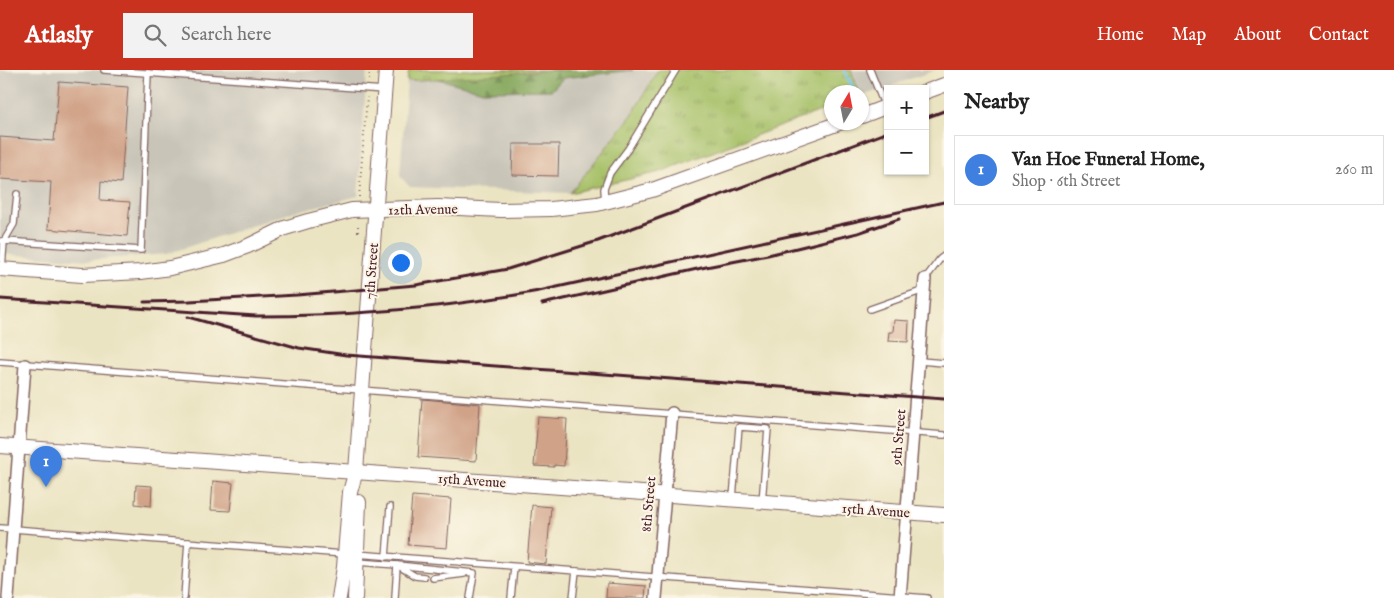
<!DOCTYPE html>
<html lang="en">
<head>
<meta charset="utf-8">
<style>
	body { margin:0; font-family:"IM FELL English",serif; background:#f2f2f2; color:#222 }
	.controls { position:absolute; right:15px; top:15px; display:grid; overflow:hidden; border-radius:0px; box-shadow:0 1px 4px #0004 }
	.controls button { width:45px; height:45px; display:grid; place-items:center; padding:0; border:0; border-bottom:1px solid #e0e0e0; background:#fff; color:#222; font:25px sans-serif }
	.compass { position:absolute; left:824px; top:15px; width:45px; height:45px; border-radius:50%; background:#fff; box-shadow:0 1px 4px #0004; rotate:10deg }
	.you { position:absolute; left:400px; top:192px; width:18px; height:18px; margin:-12px; border:4px solid #fff; border-radius:50%; background:#1a73e8; box-shadow:0 0 0 8px #1a73e833 }
	.badge { display:grid; place-items:center; width:32px; height:32px; border-radius:50%; background:#c8321e; color:#fff; font-size:16px; font-weight:700 }
	.pin { position:absolute; translate:-50% -41px; filter:drop-shadow(0 1px 2px #0008) }
	.pin::after { content:''; position:absolute; top:26px; width:18px; height:15px; background:inherit; clip-path:polygon(0 0,100% 0,50% 100%) }
	.list { margin:0; padding:0; list-style:none }
	h2 { display:flex; justify-content:space-between; align-items:center; height:65px; margin:0; padding:0 20px; font-size:21px }
	h2 small { font-size:16px; font-weight:400; color:#767676 }
	.list li { display:grid; grid-template-columns:32px 1fr auto; gap:15px; align-items:center; box-sizing:border-box; height:70px; margin:0 10px 10px; padding:0 10px; border:1px solid #e0e0e0; border-radius:0px }
	.list b { display:block; font-size:19px; white-space:nowrap }
	.list p { margin:0; font-size:16px; white-space:nowrap; color:#767676 }
	.list em { font-size:16px; font-style:normal; color:#767676 }
	.icon { flex:none; width:28px; height:28px; fill:none; stroke:currentColor; stroke-width:2; stroke-linecap:round; stroke-linejoin:round }
	.map { position:relative; flex:none; width:944px; height:528px; overflow:hidden }
	header { display:flex; align-items:center; gap:30px; box-sizing:border-box; height:70px; padding:0 25px; background:#c8321e; color:#fff }
	header strong { font-size:24px }
	nav { display:flex; gap:28px; margin-inline-start:auto; font-size:18px }
	.search { width:350px; height:45px; background:#f2f2f2; display:flex; align-items:center; gap:12px; box-sizing:border-box; padding:0 18px; border-radius:0px; color:#767676; font-size:19px }
	main { display:flex }
	aside { flex:1; background:#fff }
	.map>svg:first-child { display:block }
	.industrial { fill:#c8c4b8 }
	.forest { fill:url(#forest-firs); stroke:#666242 }
	.park { fill:url(#park-tufts); stroke:#776f48 }
	.lines { fill:none; stroke-linecap:round; stroke-linejoin:round }
	.stream { stroke:#71c2ed; stroke-width:3 }
	.building { fill:#d0a287 }
	.service-casing { stroke:#826460; stroke-width:8 }
	.minor-casing { stroke:#826460; stroke-width:14 }
	.tertiary-casing { stroke:#826460; stroke-width:16 }
	.path { stroke:#826460; stroke-width:2; stroke-dasharray:1 4; stroke-linecap:butt }
	.service { stroke:#fff; stroke-width:5.5 }
	.minor { stroke:#fff; stroke-width:11 }
	.tertiary { stroke:#fff; stroke-width:14 }
	.rail { stroke:#4a1f2b; stroke-width:3 }
	.labels { text-anchor:middle; stroke-width:4; stroke-linejoin:round; paint-order:stroke }
	.street-label { font-size:14px; fill:#4a1f2b; stroke:#fcf5e5 }
</style>
</head>
<body>
<header>
<strong>Atlasly</strong>
<div class="search"><svg class="icon" aria-label="search" viewBox="0 0 24 24"><circle cx="10" cy="10" r="6"/><path d="M15 15l6 6"/></svg>Search here</div>
<nav><a>Home</a><a>Map</a><a>About</a><a>Contact</a></nav>
</header>
<main>
<div class="map">
<svg width="944" height="528" viewBox="0 0 944 528">
	<defs>
		<pattern id="forest-firs" width="22" height="20" patternUnits="userSpaceOnUse" patternTransform="scale(1.25)"><rect width="22" height="20" fill="#83a65a"/><path d="M5 1l3.5 6h-7zM16 11l3.5 6h-7z" fill="#6d874b"/></pattern>
		<pattern id="park-tufts" width="24" height="20" patternUnits="userSpaceOnUse" patternTransform="scale(1.25)"><rect width="24" height="20" fill="#a4bf65"/><path d="M3 7l-1-3M5 7V3M7 7l1-3M15 17l-1-3M17 17v-4M19 17l1-3" fill="none" stroke="#889b53"/></pattern>
	</defs>
	<rect width="100%" height="100%" fill="#fcf5e5"/>
	<filter id="ink" filterUnits="userSpaceOnUse"><feTurbulence type="fractalNoise" baseFrequency=".02" numOctaves="2"/><feDisplacementMap in="SourceGraphic" scale="10" xChannelSelector="R" yChannelSelector="G"/><feConvolveMatrix kernelMatrix="1 2 1 2 8 2 1 2 1" color-interpolation-filters="sRGB"/></filter>
	<filter id="wash" filterUnits="userSpaceOnUse"><feTurbulence type="fractalNoise" baseFrequency=".0096" numOctaves="4" result="noise"/><feDisplacementMap in="SourceGraphic" scale="20" xChannelSelector="R" yChannelSelector="G"/><feGaussianBlur stdDeviation="1.12" result="paint"/><feColorMatrix in="noise" values="0 0 0 0 0 0 0 0 0 0 0 0 0 0 0 0 0 1.4 0 .05"/><feComposite in="paint" operator="in"/></filter>
	<g filter="url(#wash)">
		<rect width="100%" height="100%" fill="#ebe4c3"/>
		<!-- industrial -->
		<g class="industrial">
			<polygon points="0,0 367,0 358,126 290,143 166,184 90,190 0,184"/>
			<polygon points="559,0 658,0 632,45 570,123 410,117 400,106 407,11"/>
			<polygon points="851,0 936,0 862,26 862,22 859,22"/>
		</g>
		<!-- forest -->
		<polygon class="forest" points="417,0 633,0 563,8 552,20 483,21 416,3"/>
		<!-- park -->
		<g class="park">
			<polygon points="409,0 559,0 407,11"/>
			<polygon points="658,0 851,0 859,22 832,22 831,37 660,102 570,123 632,45"/>
		</g>
		<g class="lines">
			<!-- stream -->
			<polyline class="stream" points="844,0 855,22"/>
		</g>
		<g id="blocks">
			<!-- building -->
			<g class="building">
				<polygon points="59,12 128,17 121,113 101,111 100,130 130,132 127,166 48,159 51,112 0,109 0,67 54,71"/>
				<polygon points="513,74 559,74 558,106 512,105"/>
				<polygon points="894,250 909,251 908,272 888,271 889,262 893,262"/>
				<polygon points="422,329 480,334 476,391 418,387"/>
				<polygon points="538,347 567,349 564,396 554,395 554,397 534,396"/>
				<polygon points="213,411 233,413 230,441 211,440"/>
				<polygon points="136,415 152,416 151,436 135,434"/>
				<polygon points="412,426 451,429 447,478 408,475"/>
				<polygon points="532,435 551,437 546,494 527,492"/>
				<polygon points="607,513 646,516 645,528 606,528"/>
			</g>
		</g>
	</g>
	<g filter="url(#ink)">
		<use href="#blocks" fill-opacity="0" stroke="#826460" stroke-width="1"/>
		<g class="lines">
			<defs>
				<g id="service">
					<polyline points="104,0 384,20"/>
					<polyline points="870,0 885,37"/>
					<polyline points="17,124 14,154 4,171 141,180 148,3"/>
					<polyline points="605,132 604,119 610,103 628,79 676,0"/>
					<polyline points="2,199 4,171 2,171"/>
					<polyline points="925,209 940,189 944,186"/>
					<polyline points="870,239 924,220"/>
					<polyline points="920,291 944,293"/>
					<polyline points="0,292 944,365"/>
					<polyline points="733,428 739,357 768,359 762,432"/>
					<polyline points="0,458 344,484"/>
					<polyline points="356,484 927,528"/>
					<polyline points="386,487 390,437"/>
					<polyline points="357,492 397,495 415,506 424,507"/>
					<polyline points="433,508 464,504"/>
					<polyline points="184,528 188,472"/>
					<polyline points="395,528 397,495 474,503 470,528"/>
					<polyline points="511,528 514,497"/>
					<polyline points="573,528 576,501"/>
				</g>
				<g id="minor">
					<polyline points="8,528 25,295"/>
					<polyline points="656,528 672,343"/>
					<polyline points="900,528 925,209"/>
				</g>
				<g id="tertiary">
					<polyline points="925,22 944,15"/>
					<polyline points="862,46 888,36"/>
					<polyline points="0,199 82,205 141,202 170,198 224,185 248,176 285,158 308,151 352,140 438,137 501,140 551,139 597,134 652,120 842,52"/>
					<polyline points="0,376 944,445"/>
					<polyline points="339,528 344,497 350,422 356,401 386,0"/>
					<polyline points="355,528 359,432"/>
				</g>
			</defs>
			<!-- service casing -->
			<use href="#service" class="service-casing"/>
			<!-- minor casing -->
			<use href="#minor" class="minor-casing"/>
			<!-- tertiary casing -->
			<use href="#tertiary" class="tertiary-casing"/>
			<!-- path -->
			<g class="path">
				<polyline points="369,10 370,0"/>
				<polyline points="359,127 367,27"/>
				<polyline points="358,162 358,152"/>
			</g>
			<!-- service -->
			<use href="#service" class="service"/>
			<!-- minor -->
			<use href="#minor" class="minor"/>
			<!-- tertiary -->
			<use href="#tertiary" class="tertiary"/>
			<!-- rail -->
			<g class="rail">
				<polyline points="925,48 944,41"/>
				<path d="M0,229L256,246C351,246 445,238 539,221L944,132"/>
				<polyline points="144,232 189,231 297,225 416,215 508,199 598,171 888,62"/>
				<polyline points="542,234 706,197 768,185 858,163 899,149"/>
				<polyline points="188,247 299,278 346,285 944,329"/>
			</g>
		</g>
	</g>
	<g class="labels">
		<!-- street labels -->
		<g class="street-label">
			<text transform="translate(423 139) rotate(-1)" y="5">12th Avenue</text>
			<text transform="translate(371 201) rotate(-86)" y="5">7th Street</text>
			<text transform="translate(898 367) rotate(-85)" y="5">9th Street</text>
			<text transform="translate(472 410) rotate(4)" y="5">15th Avenue</text>
			<text transform="translate(648 434) rotate(-85)" y="5">8th Street</text>
			<text transform="translate(876 440) rotate(4)" y="5">15th Avenue</text>
		</g>
	</g>
</svg>
<div class="controls">
<button>+</button>
<button>−</button>
</div>
<svg class="compass" viewBox="-18 -18 36 36"><path d="M0-13l5 13h-10z" fill="#e53935"/><path d="M0 13l5-13h-10z" fill="#767676"/></svg>
<div class="you"></div>
<div class="pin badge" style="left:46px;top:417px;background:#3f7fe0">1</div>
</div>
<aside>
<h2>Nearby<small></small></h2>
<ul class="list">
<li><span class="badge" style="background:#3f7fe0">1</span><div><b>Van Hoe Funeral Home,</b><p>Shop · 6th Street</p></div><em>260 m</em></li>
</ul>
</aside>
</main>
</body>
</html>
